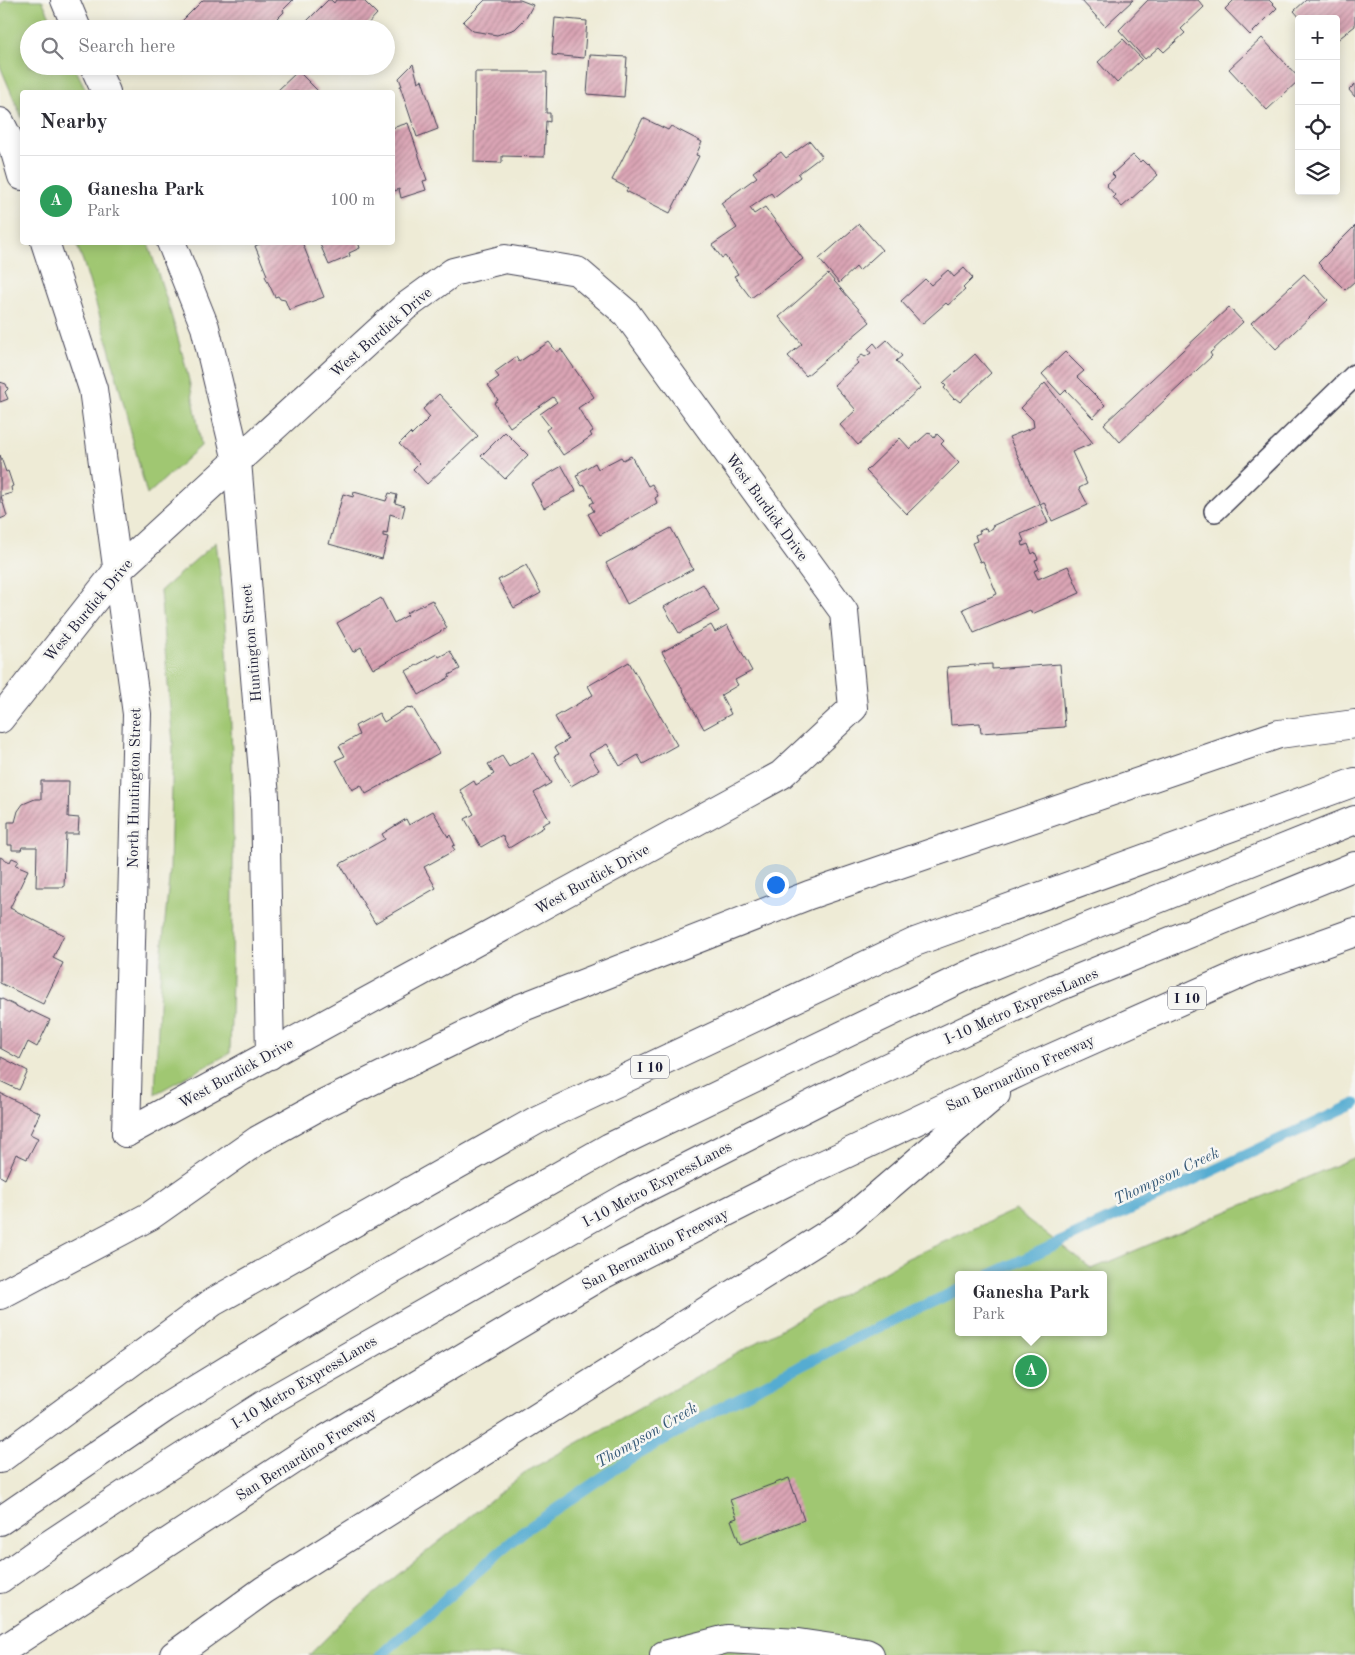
<!DOCTYPE html>
<html lang="en">
<head>
<meta charset="utf-8">
<style>
	body { margin:0; font-family:"Old Standard TT",serif; background:#f2f2f3; color:#2b2b33 }
	.controls { position:absolute; right:15px; top:15px; display:grid; overflow:hidden; border-radius:5px; box-shadow:0 2px 12px #0003 }
	.controls button { width:45px; height:45px; display:grid; place-items:center; padding:0; border:0; border-bottom:1px solid #e1e1e2; background:#fff; color:#2b2b33; font:25px sans-serif }
	.you { position:absolute; left:775px; top:884px; width:18px; height:18px; margin:-12px; border:4px solid #fff; border-radius:50%; background:#1a73e8; box-shadow:0 0 0 8px #1a73e833 }
	.badge { display:grid; place-items:center; width:32px; height:32px; border-radius:50%; background:#b5179e; color:#fff; font-size:16px; font-weight:700 }
	.pin { position:absolute; translate:-50% -50%; border:2px solid #fff; box-shadow:0 1px 5px #0006 }
	.popup { position:absolute; left:955px; top:1271px; width:152px; height:65px; box-sizing:border-box; display:grid; place-content:center; border-radius:5px; background:#fff; filter:drop-shadow(0 1px 4px #0005); font-size:16px; white-space:nowrap; color:#7c7c81 }
	.popup b { font-size:19px; color:#2b2b33 }
	.popup::after { content:''; position:absolute; left:50%; top:100%; margin-left:-10px; border:10px solid transparent; border-top-color:#fff }
	.list { margin:0; padding:0; list-style:none }
	h2 { display:flex; justify-content:space-between; align-items:center; height:65px; margin:0; padding:0 20px; font-size:21px }
	h2 small { font-size:16px; font-weight:400; color:#7c7c81 }
	.list li { display:grid; grid-template-columns:32px 1fr auto; gap:15px; align-items:center; box-sizing:border-box; height:90px; padding:0 20px; border-top:1px solid #e1e1e2 }
	.list b { display:block; font-size:19px; white-space:nowrap }
	.list p { margin:0; font-size:16px; white-space:nowrap; color:#7c7c81 }
	.list em { font-size:16px; font-style:normal; color:#7c7c81 }
	.icon { flex:none; width:28px; height:28px; fill:none; stroke:currentColor; stroke-width:2; stroke-linecap:round; stroke-linejoin:round }
	.map { position:relative; flex:none; width:1355px; height:1655px; overflow:hidden }
	.search { position:absolute; background:#fff; box-shadow:0 2px 12px #0003; left:20px; top:20px; width:375px; height:55px; display:flex; align-items:center; gap:12px; box-sizing:border-box; padding:0 18px; border-radius:28px; color:#7c7c81; font-size:19px }
	.panel { position:absolute; background:#fff; box-shadow:0 2px 12px #0003; left:20px; top:90px; width:375px; height:155px; border-radius:5px }
	.map>svg:first-child { display:block }
	.green { fill:#a0c772; stroke:#617456; fill-rule:evenodd }
	.lines { fill:none; stroke-linecap:round; stroke-linejoin:round }
	.stream { stroke:#54acd1; stroke-width:11 }
	.building { fill:url(#building-hatch) }
	.lane-casing { stroke:#414052; stroke-width:24 }
	.street-casing { stroke:#414052; stroke-width:30 }
	.highway-casing { stroke:#414052; stroke-width:30 }
	.lane { stroke:#fff; stroke-width:21 }
	.street { stroke:#fff; stroke-width:28 }
	.highway { stroke:#fff; stroke-width:28 }
	.labels { text-anchor:middle; stroke-width:5; stroke-linejoin:round; paint-order:stroke }
	.shield { fill:#f6f6f2; stroke:#626272; stroke-width:1 }
	.shield-label { font-size:14px; font-weight:bold; fill:#22223b }
	.street-label { font-size:15px; fill:#22223b; stroke:#f6f6f2 }
	.water-label { font-size:16px; font-style:italic; fill:#365977; stroke:#f6f6f2 }
</style>
</head>
<body>
<div class="map">
<svg width="1355" height="1655" viewBox="0 0 1355 1655">
	<defs>
		<pattern id="building-hatch" width="6" height="6" patternUnits="userSpaceOnUse" patternTransform="scale(1.25)"><rect width="6" height="6" fill="#dba5b5"/><path d="M-1 1l2-2M0 6l6-6M5 7l2-2" fill="none" stroke="#b18694"/></pattern>
	</defs>
	<rect width="100%" height="100%" fill="#f6f6f2"/>
	<filter id="ink" filterUnits="userSpaceOnUse"><feTurbulence type="fractalNoise" baseFrequency=".02" numOctaves="2"/><feDisplacementMap in="SourceGraphic" scale="10" xChannelSelector="R" yChannelSelector="G"/><feConvolveMatrix kernelMatrix="1 2 1 2 8 2 1 2 1" color-interpolation-filters="sRGB"/></filter>
	<filter id="wash" filterUnits="userSpaceOnUse"><feTurbulence type="fractalNoise" baseFrequency=".0096" numOctaves="4" result="noise"/><feDisplacementMap in="SourceGraphic" scale="20" xChannelSelector="R" yChannelSelector="G"/><feGaussianBlur stdDeviation="1.12" result="paint"/><feColorMatrix in="noise" values="0 0 0 0 0 0 0 0 0 0 0 0 0 0 0 0 0 1.4 0 .05"/><feComposite in="paint" operator="in"/></filter>
	<g filter="url(#wash)">
		<rect width="100%" height="100%" fill="#eeebd6"/>
		<!-- green -->
		<g class="green">
			<polygon points="5,0 42,0 56,29 29,29 29,66 74,66 87,92 22,92 22,118 0,66 0,5"/>
			<path d="M76,243H148C170,309 192,376 201,446L147,495L107,340L83,261Z"/>
			<path d="M216,542C226,614 230,685 232,758C234,856 233,954 230,1053L155,1094L161,961L170,870L173,743L160,591Z"/>
			<path d="M1355,1157V1655H309L358,1607L524,1473L908,1258L1015,1210L1092,1269ZM958,1275H1104V1332H958Z"/>
		</g>
		<g class="lines">
			<!-- stream -->
			<g class="stream">
				<polyline points="990,1275 1355,1104"/>
				<polyline points="381,1655 524,1531 629,1459 720,1408 847,1342 958,1290"/>
			</g>
		</g>
		<g id="blocks">
			<!-- building -->
			<g class="building">
				<polygon points="203,0 293,0 283,10 284,12 267,29 178,29 176,27"/>
				<polygon points="328,0 331,0 334,3 336,0 363,0 377,14 363,29 313,29 306,22"/>
				<polygon points="485,0 520,0 533,5 526,18 515,29 497,35 473,31 463,22"/>
				<polygon points="1081,0 1133,0 1105,26"/>
				<polygon points="1148,0 1198,0 1204,7 1181,29 1185,33 1164,52 1159,47 1145,59 1119,30"/>
				<polygon points="1234,0 1269,0 1277,8 1250,35 1225,9"/>
				<polygon points="1306,0 1355,0 1355,26 1336,41 1336,19 1301,19 1294,11"/>
				<polygon points="555,18 587,21 584,58 552,55"/>
				<polygon points="1262,38 1299,78 1299,80 1267,110 1229,69"/>
				<polygon points="1123,39 1142,59 1117,83 1098,62"/>
				<polygon points="590,55 627,57 624,97 587,94"/>
				<polygon points="413,64 418,82 422,80 438,129 417,137 400,86 402,86 399,78"/>
				<polygon points="298,71 319,92 276,92"/>
				<polygon points="475,72 547,72 546,113 550,113 550,122 546,121 544,157 502,156 502,163 474,162"/>
				<polygon points="1355,84 1355,97 1349,90"/>
				<polygon points="643,118 668,130 671,126 702,142 696,155 699,156 670,213 626,191 628,188 612,180"/>
				<polygon points="408,123 427,180 423,181 426,190 401,198 399,189 395,191 392,184 392,128"/>
				<polygon points="810,141 822,156 798,174 800,177 774,197 771,193 750,208 754,214 765,207 803,259 751,298 734,276 738,274 725,256 722,258 712,245 737,228 721,203 757,177 753,172 781,152 786,158"/>
				<polygon points="1133,155 1140,162 1142,160 1147,165 1148,164 1158,175 1122,207 1113,197 1115,195 1106,185 1115,177 1112,174"/>
				<polygon points="859,224 882,250 859,271 856,267 839,283 819,259"/>
				<polygon points="1355,226 1355,281 1345,290 1318,263"/>
				<polygon points="264,242 302,242 324,297 289,310 285,300 280,299 278,296 275,297 265,276 267,275 255,246"/>
				<polygon points="319,242 358,242 360,248 349,253 350,256 329,265"/>
				<polygon points="964,268 973,278 963,288 965,290 948,305 946,303 922,324 901,301 925,279 931,285 948,270 954,277"/>
				<polygon points="828,274 870,322 806,376 788,356 802,344 779,317"/>
				<polygon points="1304,274 1328,300 1276,349 1251,323"/>
				<polygon points="1229,307 1243,322 1210,353 1212,356 1120,442 1104,424"/>
				<polygon points="887,340 902,356 896,361 920,388 858,445 840,425 856,410 834,385 858,363 856,360 862,355 865,357 871,353 868,349 874,343 878,348"/>
				<polygon points="549,342 557,352 561,349 594,397 578,408 593,431 590,433 592,436 563,455 546,430 550,427 540,414 557,402 553,397 510,427 494,403 498,400 488,385 499,377 495,372 516,357 519,362"/>
				<polygon points="1065,352 1084,371 1077,377 1105,405 1093,418 1066,390 1061,395 1042,374"/>
				<polygon points="975,354 991,373 960,402 955,398 954,399 944,388 946,386 943,383"/>
				<polygon points="0,382 6,384 8,389 5,392 8,399 0,402"/>
				<polygon points="1045,383 1093,443 1072,452 1087,484 1079,488 1088,505 1052,521 1044,502 1040,504 1009,437 1034,427 1033,420 1021,408"/>
				<polygon points="439,394 478,436 427,484 413,469 419,463 399,444 410,433 412,435 430,417 423,409"/>
				<polygon points="505,432 528,455 505,479 481,456"/>
				<polygon points="929,432 934,438 937,434 944,441 941,444 959,463 907,514 866,471 900,438 910,449"/>
				<polygon points="0,455 6,472 8,471 13,486 11,487 12,493 1,496 7,516 0,519"/>
				<polygon points="631,456 648,486 652,484 658,496 655,498 657,503 600,535 588,514 594,511 590,504 594,502 585,485 582,486 576,476 579,475 578,473 595,463 598,469 621,457 623,460"/>
				<polygon points="562,466 576,491 544,508 531,484"/>
				<polygon points="354,492 386,501 389,493 397,495 395,503 405,506 402,518 390,514 387,534 383,533 383,536 388,537 382,559 329,544 343,494 353,497"/>
				<polygon points="1040,504 1048,523 1021,534 1024,541 1022,542 1023,546 1028,544 1032,554 1035,552 1038,559 1035,560 1039,569 1034,571 1038,579 1068,566 1080,593 1032,614 1030,610 974,633 963,609 997,594 983,561 980,562 972,543 977,541 975,535 980,533 979,531 986,528 987,531 993,528 992,526"/>
				<polygon points="671,528 693,569 627,604 606,563"/>
				<polygon points="526,565 541,593 514,608 498,580"/>
				<polygon points="703,584 719,611 679,633 664,607"/>
				<polygon points="381,598 394,623 408,615 406,613 432,600 447,628 373,669 361,647 353,652 337,623"/>
				<polygon points="711,625 715,632 727,625 752,671 735,680 738,685 721,695 731,714 704,729 662,652"/>
				<polygon points="450,651 460,669 449,675 450,677 419,695 406,671 437,654 439,657"/>
				<polygon points="629,662 677,745 643,764 638,755 620,766 607,744 589,754 599,770 571,786 554,756 559,754 555,747 568,740 555,717 593,695 588,686"/>
				<polygon points="992,664 992,669 1060,664 1065,727 981,733 980,723 951,725 947,667"/>
				<polygon points="408,707 410,709 413,708 439,753 366,794 361,785 352,790 336,760 345,756 339,746 359,735 355,726 379,713 384,722"/>
				<polygon points="533,753 551,783 534,793 550,821 542,825 544,827 509,848 502,835 481,847 465,819 474,814 460,790 474,781 476,785 494,774 488,764 502,756 509,767"/>
				<polygon points="41,781 69,781 68,817 79,818 78,834 66,834 64,887 36,887 37,847 22,847 21,850 12,850 12,845 8,845 8,822 15,822 18,811 23,804 35,799 41,799"/>
				<polygon points="433,811 448,837 450,835 455,845 452,846 455,850 424,867 436,888 375,923 340,864 385,839 382,834 406,819 409,825"/>
				<polygon points="0,857 10,862 12,858 19,861 16,865 28,870 10,908 64,935 53,958 63,963 43,1004 0,983"/>
				<polygon points="0,998 30,1013 31,1011 50,1020 37,1047 28,1042 20,1059 0,1048"/>
				<polygon points="1,1057 28,1071 19,1090 0,1081"/>
				<polygon points="0,1093 40,1113 30,1134 38,1138 27,1159 16,1154 5,1179 0,1176"/>
				<polygon points="789,1478 804,1520 740,1544 731,1520 737,1518 730,1500"/>
			</g>
		</g>
	</g>
	<g filter="url(#ink)">
		<use href="#blocks" fill-opacity="0" stroke="#414052" stroke-width="1"/>
		<g class="lines">
			<defs>
				<polyline id="lane" points="1215,511 1355,375"/>
				<g id="street">
					<polyline points="65,0 77,29"/>
					<polyline points="94,66 106,92"/>
					<polyline points="0,122 15,152 22,176"/>
					<polyline points="45,242 93,389 137,714 126,1133"/>
					<polyline points="171,242 205,327 237,461 265,797 270,1055"/>
					<polyline points="0,719 117,571 405,307 453,272 505,259 577,271 626,313 844,612 853,708 781,775 126,1133"/>
					<polyline points="664,1655 727,1639 798,1643 866,1653 870,1655"/>
				</g>
				<g id="highway">
					<polyline points="0,1295 150,1216 258,1140 316,1108 518,1009 809,895 1279,734 1355,724"/>
					<polyline points="0,1459 213,1302 537,1120 915,942 1355,782"/>
					<polyline points="0,1521 165,1408 378,1278 610,1147 968,975 1355,820"/>
					<polyline points="0,1579 38,1552 139,1485 268,1402 626,1198 856,1082 1053,989 1355,866"/>
					<polyline points="0,1652 321,1442 600,1276 786,1182 1022,1071 1254,968 1355,932"/>
					<polyline points="174,1655 264,1590 847,1222 996,1094"/>
				</g>
			</defs>
			<!-- lane casing -->
			<use href="#lane" class="lane-casing"/>
			<!-- street casing -->
			<use href="#street" class="street-casing"/>
			<!-- highway casing -->
			<use href="#highway" class="highway-casing"/>
			<!-- lane -->
			<use href="#lane" class="lane"/>
			<!-- street -->
			<use href="#street" class="street"/>
			<!-- highway -->
			<use href="#highway" class="highway"/>
		</g>
	</g>
	<g class="labels">
		<!-- shield labels -->
		<g class="shield">
			<rect x="1168" y="986.5" width="38" height="23" rx="4"/>
			<rect x="631" y="1055.5" width="38" height="23" rx="4"/>
		</g>
		<g class="shield-label">
			<text x="1187" y="1003">I 10</text>
			<text x="650" y="1072">I 10</text>
		</g>
		<!-- street labels -->
		<g class="street-label">
			<text transform="translate(381 332) rotate(-41)" y="5">West Burdick Drive</text>
			<text transform="translate(767 507) rotate(54)" y="5">West Burdick Drive</text>
			<text transform="translate(88 610) rotate(-50)" y="5">West Burdick Drive</text>
			<text transform="translate(251 643) rotate(-95)" y="5">Huntington Street</text>
			<text transform="translate(134 788) rotate(-89)" y="5">North Huntington Street</text>
			<text transform="translate(592 879) rotate(-29)" y="5">West Burdick Drive</text>
			<text transform="translate(1021 1006) rotate(-24)" y="5">I-10 Metro ExpressLanes</text>
			<text transform="translate(236 1073) rotate(-29)" y="5">West Burdick Drive</text>
			<text transform="translate(1020 1073) rotate(-25)" y="5">San Bernardino Freeway</text>
			<text transform="translate(657 1184) rotate(-28)" y="5">I-10 Metro ExpressLanes</text>
			<text transform="translate(655 1249) rotate(-27)" y="5">San Bernardino Freeway</text>
			<text transform="translate(304 1382) rotate(-31)" y="5">I-10 Metro ExpressLanes</text>
			<text transform="translate(306 1454) rotate(-32)" y="5">San Bernardino Freeway</text>
		</g>
		<!-- water labels -->
		<g class="water-label">
			<text transform="translate(1166 1175) rotate(-25)" y="6">Thompson Creek</text>
			<text transform="translate(646 1434) rotate(-30)" y="6">Thompson Creek</text>
		</g>
	</g>
</svg>
<div class="controls">
<button>+</button>
<button>−</button>
<button><svg class="icon" aria-label="locate" viewBox="0 0 24 24"><circle cx="12" cy="12" r="6"/><path d="M12 2v4M12 18v4M2 12h4M18 12h4"/></svg></button>
<button><svg class="icon" aria-label="layers" viewBox="0 0 24 24"><path d="M12 4l9 5-9 5-9-5zM3 14l9 5 9-5"/></svg></button>
</div>
<div class="you"></div>
<div class="pin badge" style="left:1031px;top:1371px;background:#2e9e5b">A</div>
<div class="popup"><b>Ganesha Park</b>Park</div>
<div class="search"><svg class="icon" aria-label="search" viewBox="0 0 24 24"><circle cx="10" cy="10" r="6"/><path d="M15 15l6 6"/></svg>Search here</div>
<section class="panel">
<h2>Nearby<small></small></h2>
<ul class="list">
<li><span class="badge" style="background:#2e9e5b">A</span><div><b>Ganesha Park</b><p>Park</p></div><em>100 m</em></li>
</ul>
</section>
</div>
</body>
</html>
